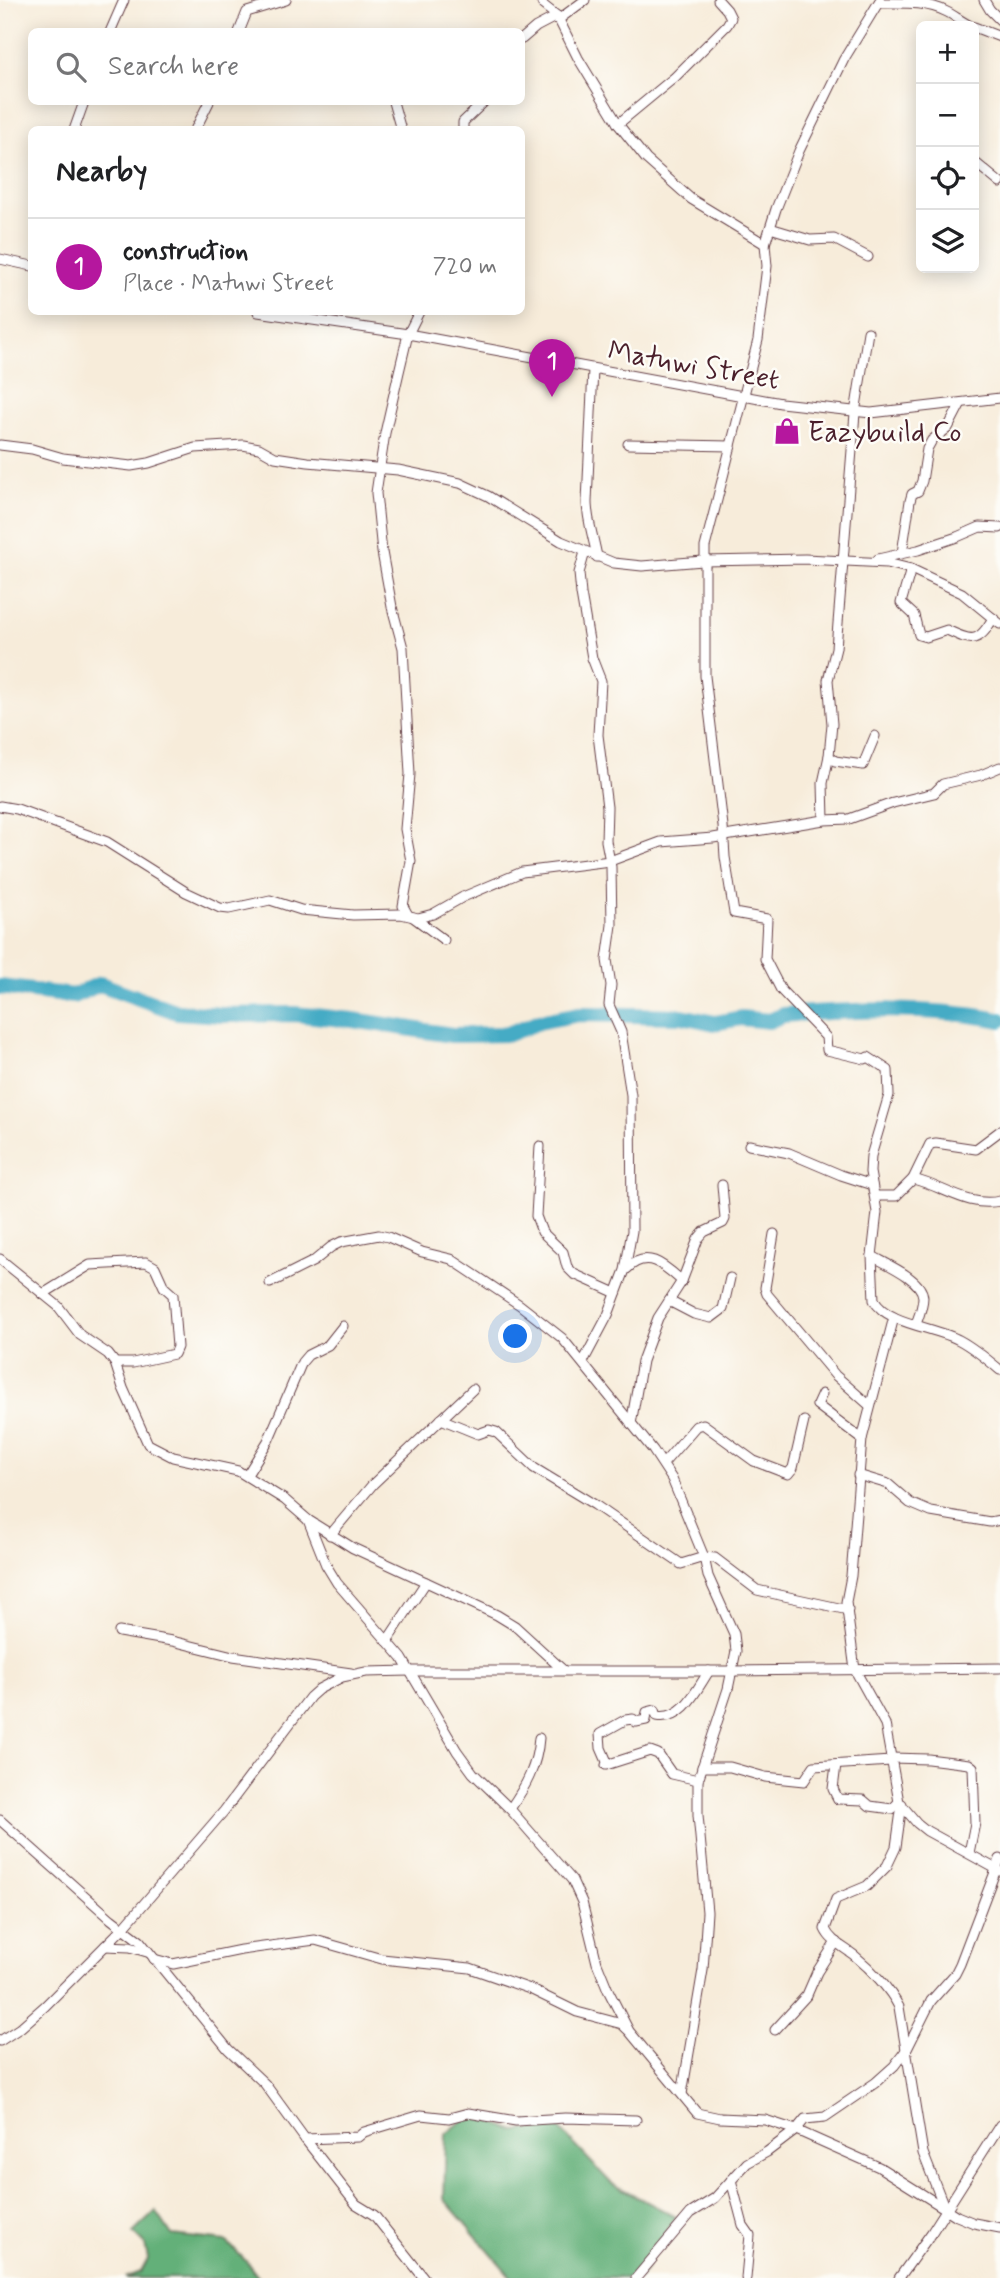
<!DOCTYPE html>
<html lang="en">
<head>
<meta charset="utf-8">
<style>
	body { margin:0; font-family:Mynerve,sans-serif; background:#f6f6f6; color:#202124 }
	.controls { position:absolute; right:21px; top:21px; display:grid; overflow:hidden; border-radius:10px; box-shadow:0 4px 18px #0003 }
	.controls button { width:63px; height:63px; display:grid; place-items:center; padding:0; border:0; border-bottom:2px solid #e0e0e0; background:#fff; color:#202124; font:35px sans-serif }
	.you { position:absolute; left:516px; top:1337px; width:24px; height:24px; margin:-18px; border:5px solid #fff; border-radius:50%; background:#1a73e8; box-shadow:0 0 0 10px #1a73e833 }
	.badge { display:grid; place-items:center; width:46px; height:46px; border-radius:50%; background:#b5179e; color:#fff; font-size:23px; font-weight:700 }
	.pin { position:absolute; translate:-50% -58px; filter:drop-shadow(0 2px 4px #0008) }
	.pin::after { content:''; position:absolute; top:37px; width:24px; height:21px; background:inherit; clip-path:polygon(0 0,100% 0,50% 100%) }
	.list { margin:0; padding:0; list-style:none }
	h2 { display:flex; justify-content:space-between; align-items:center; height:91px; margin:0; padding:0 28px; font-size:30px }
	h2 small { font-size:23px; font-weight:400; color:#757577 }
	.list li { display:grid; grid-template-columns:46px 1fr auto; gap:21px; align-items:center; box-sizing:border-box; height:98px; padding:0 28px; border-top:2px solid #e0e0e0 }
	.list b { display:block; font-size:26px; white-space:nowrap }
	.list p { margin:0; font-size:23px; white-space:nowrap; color:#757577 }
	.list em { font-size:23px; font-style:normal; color:#757577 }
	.icon { flex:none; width:38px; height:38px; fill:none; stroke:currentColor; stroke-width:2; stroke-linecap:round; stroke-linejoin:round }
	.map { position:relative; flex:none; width:1000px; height:2278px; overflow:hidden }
	.search { position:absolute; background:#fff; box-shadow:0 4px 18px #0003; left:28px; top:28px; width:497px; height:77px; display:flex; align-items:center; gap:18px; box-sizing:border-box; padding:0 24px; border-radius:10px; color:#757577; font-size:26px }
	.panel { position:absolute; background:#fff; box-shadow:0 4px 18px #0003; left:28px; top:126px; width:497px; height:189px; border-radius:10px }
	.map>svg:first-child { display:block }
	.forest { fill:#64b079; stroke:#576852; stroke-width:2 }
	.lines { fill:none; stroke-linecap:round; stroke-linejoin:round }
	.river { stroke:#45abc5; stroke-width:16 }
	.minor-casing { stroke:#643e45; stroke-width:11 }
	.minor { stroke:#fff; stroke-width:9 }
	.labels { text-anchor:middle; stroke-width:5; stroke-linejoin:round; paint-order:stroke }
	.street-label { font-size:28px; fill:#4a1f2b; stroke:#fdfcf7 }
	.poi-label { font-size:28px; fill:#4a1f2b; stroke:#fdfcf7; text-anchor:start }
</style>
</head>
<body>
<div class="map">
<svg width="1000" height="2278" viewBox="0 0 1000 2278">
	<rect width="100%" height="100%" fill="#fdfcf7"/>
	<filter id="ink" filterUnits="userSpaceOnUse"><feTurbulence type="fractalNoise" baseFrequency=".0143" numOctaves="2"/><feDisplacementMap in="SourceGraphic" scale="14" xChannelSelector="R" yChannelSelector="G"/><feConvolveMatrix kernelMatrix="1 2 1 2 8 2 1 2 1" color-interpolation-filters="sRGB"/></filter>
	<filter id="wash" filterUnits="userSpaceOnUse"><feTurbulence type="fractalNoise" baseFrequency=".00686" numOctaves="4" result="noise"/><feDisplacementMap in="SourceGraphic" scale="28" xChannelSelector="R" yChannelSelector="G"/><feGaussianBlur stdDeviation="1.57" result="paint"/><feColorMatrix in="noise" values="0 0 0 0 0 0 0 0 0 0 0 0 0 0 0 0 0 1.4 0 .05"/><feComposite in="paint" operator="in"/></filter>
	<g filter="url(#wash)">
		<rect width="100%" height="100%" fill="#f7ecda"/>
		<!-- forest -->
		<g class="forest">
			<polygon points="472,2113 515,2131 557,2126 611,2183 676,2217 640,2278 512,2278 444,2199 446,2134"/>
			<polygon points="156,2211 172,2235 226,2241 245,2260 259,2278 125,2278 141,2272 148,2259 145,2245 133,2233"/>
		</g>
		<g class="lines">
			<!-- river -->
			<path class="river" d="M0,987L73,996L100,984L177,1012L222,1015L294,1014L353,1020L452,1035L508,1034L538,1022L579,1014L682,1016L715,1023L741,1018L769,1021L783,1015C856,1010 928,1006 1000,1020"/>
		</g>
	</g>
	<g filter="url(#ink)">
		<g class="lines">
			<defs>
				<g id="minor">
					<polyline points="541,0 543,5 557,16"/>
					<path d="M880,0L844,59L799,151L776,209L765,244L767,266L758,340L705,547V676L723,826L725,857L734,913L767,919L765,959L781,990L826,1037L827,1050L865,1059L868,1057L888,1070L889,1095L871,1156L870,1172L877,1212L872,1256L874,1300C886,1324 936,1327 959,1340C974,1348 987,1359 1000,1370"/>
					<polyline points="984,0 990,10 1000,20"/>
					<path d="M879,3C902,3 926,1 947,12C955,16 962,22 971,26"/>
					<polyline points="558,20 585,0"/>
					<polyline points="974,27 1000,37"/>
					<polyline points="110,32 124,0"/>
					<polyline points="239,32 247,12 286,0"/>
					<polyline points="522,39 536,27 557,16 578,58 618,124 646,159 691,199 765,244"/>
					<polyline points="393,102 401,130"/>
					<polyline points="618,124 675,77 727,25 731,18 727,10 718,0"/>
					<polyline points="74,130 84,102"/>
					<polyline points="195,130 209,102"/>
					<polyline points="463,130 463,122 484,102"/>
					<polyline points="977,164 1000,183"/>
					<polyline points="770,228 810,240 834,239 868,257"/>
					<polyline points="0,259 32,266"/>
					<polyline points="258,312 408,334 781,403 871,413 1000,398"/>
					<polyline points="868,332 855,413 836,648 828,680 832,724 829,756 835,761 863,765 875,736"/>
					<path d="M593,369L587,502C587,520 594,539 597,557"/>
					<polyline points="628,444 731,446"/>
					<polyline points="0,445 32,449 63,458 131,466 149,463 195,448 243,445 259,448 275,457 308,462 398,470 460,483 488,496 561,541 614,563 642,566 703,561 805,559 887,563 911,569 962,593 1000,624"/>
					<polyline points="902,553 910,501 912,494 918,491 922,481 927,449 932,440 948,428 961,403"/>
					<polyline points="878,559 918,550 957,537 980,527 1000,528"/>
					<path d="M911,569L901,603L914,615L919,635L926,637L947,630C971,641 978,645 993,618"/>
					<polyline points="0,806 17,809 107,842 186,892 220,908 229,909 270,900 301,910 353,915 401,914 418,918 433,914 463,897 522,872 610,861 661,842 713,838 824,820 849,819 893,803 934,793 943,784 981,775 1000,767"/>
					<polyline points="824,820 823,783 829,756"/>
					<polyline points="408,915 403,906 411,861 405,829 410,774 403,648 392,607 382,552 376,493 385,433 399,372 408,334 419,312"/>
					<polyline points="413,917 444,940"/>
					<polyline points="749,1145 789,1153 841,1175 872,1185"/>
					<polyline points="540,1146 536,1216 542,1232 563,1252 567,1267 574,1274 616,1293"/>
					<path d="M913,1179C943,1186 968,1208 1000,1201"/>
					<polyline points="875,1196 896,1196 913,1179 930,1144 936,1143 976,1149 1000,1131"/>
					<polyline points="774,1234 765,1288 767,1294 835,1375 869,1405"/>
					<path d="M872,1256C886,1264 922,1279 923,1297C923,1306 919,1316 916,1324"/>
					<polyline points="0,1259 58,1306 80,1335 108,1354 115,1363 123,1388 148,1444 173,1457 238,1471 285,1500 308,1520 353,1548 497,1615 515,1626 563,1670"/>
					<path d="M627,1269C647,1248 665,1266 682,1281"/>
					<polyline points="270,1283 314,1261 331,1247 341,1242 379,1235 388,1237 422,1252 451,1259 520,1305 562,1338 653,1450 672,1479 704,1557 708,1576 734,1634 736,1651 728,1689 698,1780 698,1815 707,1912 703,1970 682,2094"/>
					<polyline points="43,1294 90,1265 146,1262 155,1267 164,1287 173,1295 177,1347 174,1354 133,1363 115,1363"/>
					<polyline points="669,1301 694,1314 711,1318 723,1309 730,1278"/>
					<polyline points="894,1317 862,1439 851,1576 846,1602 855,1670 885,1724 899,1802 917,1823 927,1831 1000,1871"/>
					<polyline points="583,1362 608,1315 625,1270 632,1231 631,1095 621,1032 609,1005 611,985 607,960 612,925 611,867 606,841 607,807 598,735 601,681 592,658 581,594 579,573 585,552"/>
					<polyline points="822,1394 817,1405 862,1439"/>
					<polyline points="441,1419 478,1434 489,1430 496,1432 534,1468 595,1505 681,1564 704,1557 715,1558 757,1590 848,1610"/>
					<polyline points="631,1424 642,1361 658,1318 682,1281 698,1239 704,1232 723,1223 725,1219 722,1185"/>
					<polyline points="663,1464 696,1426 703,1424 754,1461 788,1474 793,1468 804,1421"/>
					<polyline points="247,1475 268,1441 302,1362 308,1355 328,1345 343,1326"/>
					<polyline points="858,1475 888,1484 910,1503 931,1512 990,1522 1000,1520"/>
					<polyline points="308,1520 326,1565 337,1583 402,1658 457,1751 473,1773 510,1809 572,1880 582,1902 597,1963 608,1990 629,2031 697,2113 720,2118 765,2120 796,2130 879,2167 957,2216 974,2223 1000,2228"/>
					<polyline points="330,1535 373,1484 473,1389"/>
					<polyline points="119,1632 172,1641 233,1656 351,1673"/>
					<polyline points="387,1641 426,1582"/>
					<polyline points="891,1758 928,1759 969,1764 973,1767 975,1823 969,1853"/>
					<path d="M608,1764L601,1748L600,1734L625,1720L633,1719L636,1722L646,1720L647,1712L655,1710L657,1716C683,1721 697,1689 709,1671"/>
					<polyline points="606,1765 650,1751 658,1754 672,1774 698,1780"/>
					<polyline points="836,1765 833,1789 838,1799 863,1800 870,1806 892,1809 899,1802"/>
					<polyline points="702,1767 730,1767 765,1777 804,1781 814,1766 891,1761"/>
					<path d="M902,1804L896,1847L887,1866L867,1886L836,1899L825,1929C831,1942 844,1947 855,1956C871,1969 890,1989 899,2007L923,2153L945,2209"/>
					<path d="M510,1809C526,1786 537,1766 539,1738"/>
					<polyline points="0,1820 111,1919 140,1941 228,2049 265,2084 305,2139 358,2137 364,2132 421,2115 449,2118 468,2113 516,2121 565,2118 636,2120"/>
					<polyline points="105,1946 130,1947 147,1952"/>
					<polyline points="154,1959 173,1964 241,1950 315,1940 382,1959 470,1968 530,1989 577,2012 622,2024 627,2029"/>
					<polyline points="775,2030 807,1995 817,1972 836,1942"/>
					<polyline points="0,2041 20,2028 45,2006 123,1928 224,1811 310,1697 319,1689 342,1677 366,1672 410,1671 732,1671 1000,1668"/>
					<polyline points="305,2139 356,2204 374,2215 424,2278"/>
					<polyline points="731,2180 743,2225 750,2235 746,2278"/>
					<polyline points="636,2278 691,2213 715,2198 747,2163 767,2152 796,2130 805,2119 825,2117 875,2083 894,2066 907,2049 931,2001 955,1974 960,1964 1000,1859"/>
					<polyline points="899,2278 932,2232 1000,2125"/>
				</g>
			</defs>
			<!-- minor casing -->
			<use href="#minor" class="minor-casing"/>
			<!-- minor -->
			<use href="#minor" class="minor"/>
		</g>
	</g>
	<!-- icons -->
	<defs>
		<symbol id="shop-bare" viewBox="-9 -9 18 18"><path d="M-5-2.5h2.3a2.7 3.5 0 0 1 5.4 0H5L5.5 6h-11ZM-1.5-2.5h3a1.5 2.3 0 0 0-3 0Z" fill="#b5179e" stroke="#fdfcf7" stroke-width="2.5" paint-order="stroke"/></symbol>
	</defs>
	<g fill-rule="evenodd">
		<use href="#shop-bare" x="768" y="412" width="38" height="38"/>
	</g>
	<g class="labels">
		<!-- street labels -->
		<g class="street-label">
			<text transform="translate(694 364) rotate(10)" y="10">Matuwi Street</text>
		</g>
		<!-- poi labels -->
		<g class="poi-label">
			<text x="808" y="441">Eazybuild Co</text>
		</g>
	</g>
</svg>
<div class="controls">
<button>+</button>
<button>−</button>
<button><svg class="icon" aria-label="locate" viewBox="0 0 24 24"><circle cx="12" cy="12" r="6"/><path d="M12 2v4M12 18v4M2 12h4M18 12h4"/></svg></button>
<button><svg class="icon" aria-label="layers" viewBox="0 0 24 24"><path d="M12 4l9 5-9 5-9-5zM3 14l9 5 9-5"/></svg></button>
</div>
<div class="you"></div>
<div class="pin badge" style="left:552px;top:397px">1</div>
<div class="search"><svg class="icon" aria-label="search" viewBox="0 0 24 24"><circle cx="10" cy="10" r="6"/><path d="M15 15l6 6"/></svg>Search here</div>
<section class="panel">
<h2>Nearby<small></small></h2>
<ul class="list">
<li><span class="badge">1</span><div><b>construction</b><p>Place · Matuwi Street</p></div><em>720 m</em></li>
</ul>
</section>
</div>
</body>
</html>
